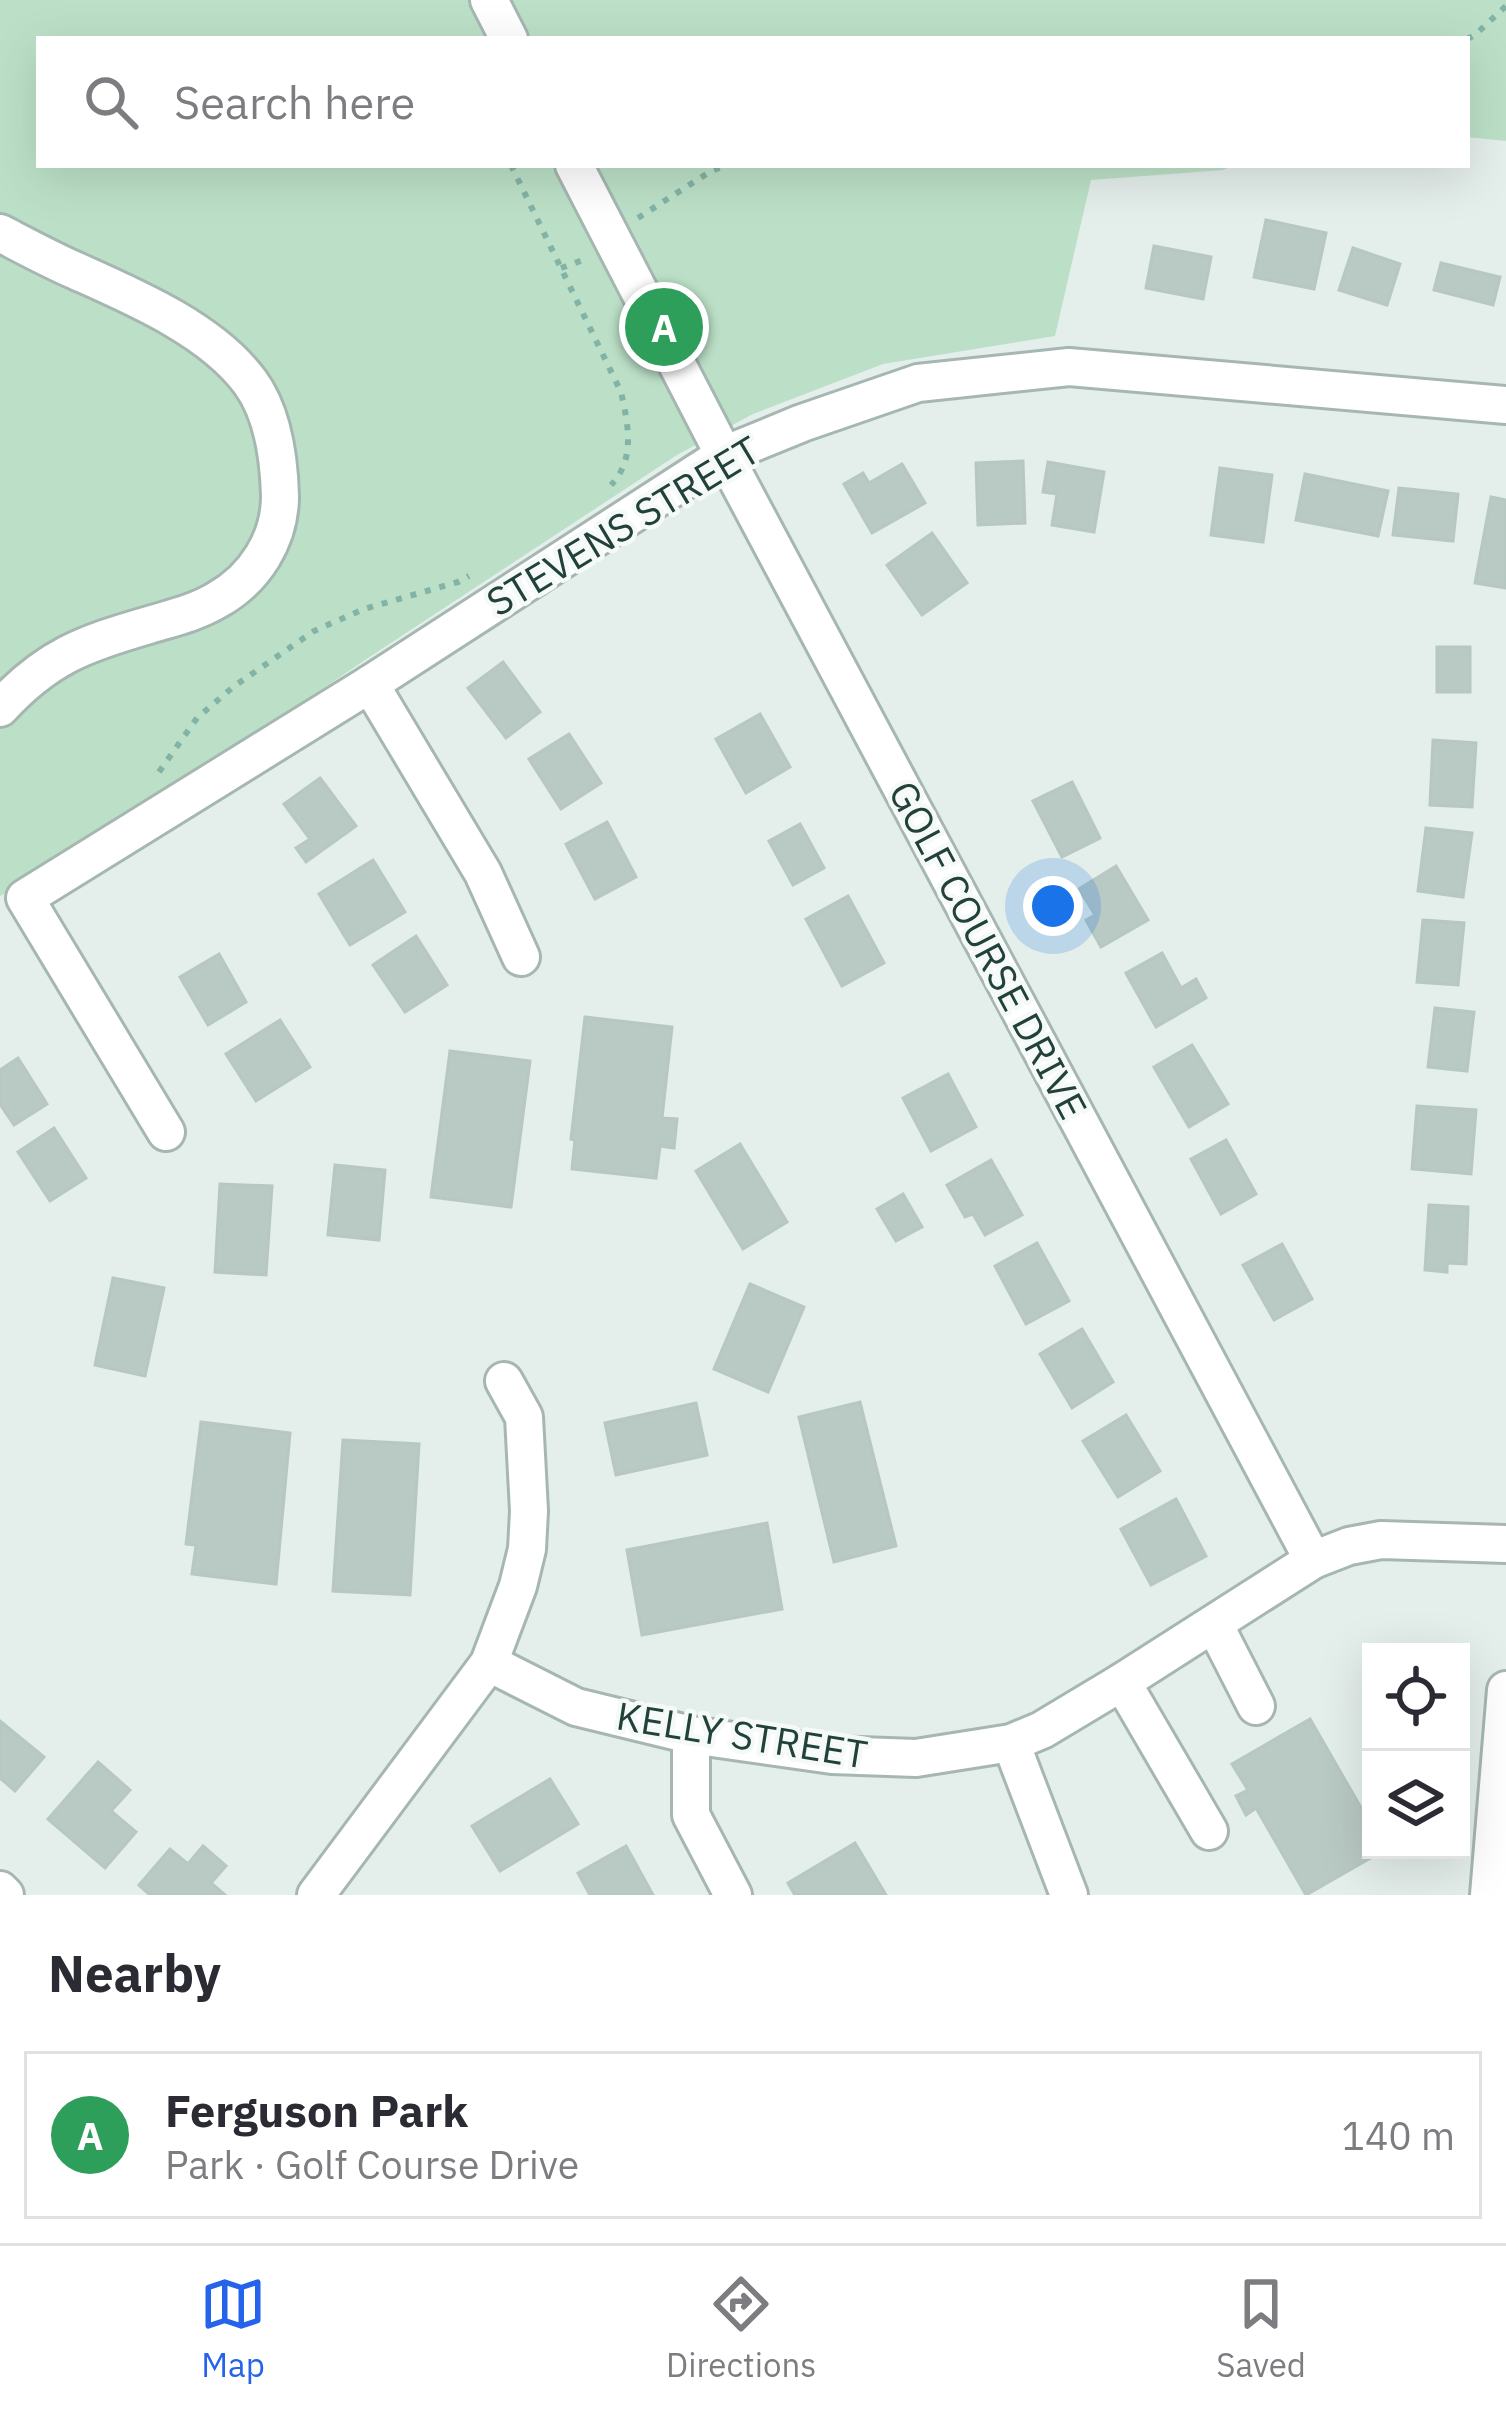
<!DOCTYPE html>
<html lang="en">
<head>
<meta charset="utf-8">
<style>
	body { margin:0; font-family:"IBM Plex Sans",sans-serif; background:#f2f2f3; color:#2b2b33 }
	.controls { position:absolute; right:36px; bottom:36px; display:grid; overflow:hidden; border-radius:0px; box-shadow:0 12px 48px #0002 }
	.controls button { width:108px; height:108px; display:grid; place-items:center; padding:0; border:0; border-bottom:3px solid #e1e1e2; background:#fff; color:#2b2b33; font:60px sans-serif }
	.you { position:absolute; left:1053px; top:906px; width:42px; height:42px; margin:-30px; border:9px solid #fff; border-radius:50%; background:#1a73e8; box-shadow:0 0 0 18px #1a73e833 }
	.badge { display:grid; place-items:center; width:78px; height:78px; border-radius:50%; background:#2563eb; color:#fff; font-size:39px; font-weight:700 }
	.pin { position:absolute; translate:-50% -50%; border:6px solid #fff; box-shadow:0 3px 12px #0006 }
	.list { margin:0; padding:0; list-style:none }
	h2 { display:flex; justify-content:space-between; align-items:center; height:156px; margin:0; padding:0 48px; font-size:51px }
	h2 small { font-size:39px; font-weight:400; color:#7c7c81 }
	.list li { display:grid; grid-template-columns:78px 1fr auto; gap:36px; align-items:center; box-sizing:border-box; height:168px; margin:0 24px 24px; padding:0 24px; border:3px solid #e1e1e2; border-radius:0px }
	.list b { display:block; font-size:45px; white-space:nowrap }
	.list p { margin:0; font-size:39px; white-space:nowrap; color:#7c7c81 }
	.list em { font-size:39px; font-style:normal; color:#7c7c81 }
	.icon { flex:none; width:66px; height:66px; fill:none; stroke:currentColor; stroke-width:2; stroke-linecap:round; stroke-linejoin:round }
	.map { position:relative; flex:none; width:1506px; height:1895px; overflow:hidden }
	.search { position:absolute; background:#fff; box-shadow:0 12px 48px #0002; left:36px; right:36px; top:36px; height:132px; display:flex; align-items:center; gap:30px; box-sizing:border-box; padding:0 42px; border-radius:0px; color:#7c7c81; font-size:45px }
	.sheet { height:348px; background:#fff }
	nav { display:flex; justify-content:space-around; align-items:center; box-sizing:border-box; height:168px; border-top:3px solid #e1e1e2; background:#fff; font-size:33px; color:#7c7c81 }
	nav a { display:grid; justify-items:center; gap:6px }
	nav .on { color:#2563eb }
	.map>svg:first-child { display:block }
	.green { fill:#bce0c7 }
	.building { fill:#b9c9c3; stroke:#b6c8c1; stroke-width:3 }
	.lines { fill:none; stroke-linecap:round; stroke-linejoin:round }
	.minor-casing { stroke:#a6b7b2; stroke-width:42 }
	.path { stroke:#83b3a6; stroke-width:6; stroke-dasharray:6 9; stroke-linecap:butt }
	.minor { stroke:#fff; stroke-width:36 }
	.labels { text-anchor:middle; stroke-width:9; stroke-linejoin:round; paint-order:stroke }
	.street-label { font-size:39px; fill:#22413a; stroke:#f5faf8 }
</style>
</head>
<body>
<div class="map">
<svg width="1506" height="1895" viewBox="0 0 1506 1895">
	<rect width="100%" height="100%" fill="#e4eeea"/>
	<!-- green -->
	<polygon class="green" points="0,0 1506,0 1506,141 1467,137 1467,39 39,39 39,165 1233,165 1223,170 1091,180 1055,336 883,364 753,414 677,455 368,658 196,775 0,896"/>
	<!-- building -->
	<g class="building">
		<polygon points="1266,220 1326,233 1314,289 1254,277"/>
		<polygon points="1154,246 1211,257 1203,299 1146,288"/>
		<polygon points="1353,248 1400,264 1387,305 1339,290"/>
		<polygon points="1441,263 1500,277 1493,305 1434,290"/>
		<polygon points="1023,461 1025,523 978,525 976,463"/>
		<polygon points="1048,462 1104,472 1094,532 1052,525 1057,494 1043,492"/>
		<polygon points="902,464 925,503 872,533 844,484 863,473 869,483"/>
		<polygon points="1220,468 1272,475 1263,542 1211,535"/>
		<polygon points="1305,474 1388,491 1378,536 1296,520"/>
		<polygon points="1399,488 1458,494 1453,541 1393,535"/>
		<polygon points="1491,497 1506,500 1506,588 1475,583"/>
		<polygon points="932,533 967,583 922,615 887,565"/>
		<rect x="1437" y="647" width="33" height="45"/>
		<polygon points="503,662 540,712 506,738 468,688"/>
		<polygon points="760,714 790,767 746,793 716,739"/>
		<polygon points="569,734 601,783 561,809 529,759"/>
		<polygon points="1433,740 1476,743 1472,807 1430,805"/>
		<polygon points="320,778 356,826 306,862 296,848 310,839 284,804"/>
		<polygon points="1072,782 1100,838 1062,857 1033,801"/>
		<polygon points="607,822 636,877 595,899 566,844"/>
		<polygon points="800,824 824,868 793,885 769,841"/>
		<polygon points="1426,828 1472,833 1463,897 1418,891"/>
		<polygon points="373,860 405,912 350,945 319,894"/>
		<polygon points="1116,866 1148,920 1101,947 1086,920 1095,915 1079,889"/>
		<polygon points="848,896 884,963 842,986 806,919"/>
		<polygon points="1423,920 1464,923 1458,985 1417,982"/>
		<polygon points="416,936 447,985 405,1012 373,965"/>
		<polygon points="1162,953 1181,988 1196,979 1206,998 1156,1027 1126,973"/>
		<polygon points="219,954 246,1002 208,1025 180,977"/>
		<polygon points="1435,1008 1474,1012 1467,1071 1428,1067"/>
		<polygon points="585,1017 672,1027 662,1118 677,1119 674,1148 660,1146 656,1178 572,1169 575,1140 571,1139"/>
		<polygon points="280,1020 310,1067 256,1101 226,1054"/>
		<polygon points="1192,1045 1228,1104 1189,1127 1154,1067"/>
		<polygon points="450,1051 530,1061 511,1207 431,1197"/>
		<polygon points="18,1058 47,1104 14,1125 0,1104 0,1070"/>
		<polygon points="948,1074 976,1127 931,1151 903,1098"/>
		<polygon points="1417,1106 1476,1110 1471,1174 1412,1169"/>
		<polygon points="54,1128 86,1178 50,1201 18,1152"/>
		<polygon points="1226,1140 1256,1194 1221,1214 1191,1159"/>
		<polygon points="740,1144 787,1222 743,1249 696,1171"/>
		<polygon points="991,1160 1022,1215 985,1235 973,1214 965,1217 947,1185"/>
		<polygon points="335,1165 385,1170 379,1240 328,1235"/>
		<polygon points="220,1184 272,1186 266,1275 215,1272"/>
		<polygon points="903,1194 922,1227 896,1241 877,1209"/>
		<polygon points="1429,1205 1468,1207 1466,1264 1447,1263 1447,1272 1425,1270"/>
		<polygon points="1037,1243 1069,1301 1026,1324 995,1266"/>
		<polygon points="1282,1244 1312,1299 1274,1320 1243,1265"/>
		<polygon points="113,1278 164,1288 145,1376 95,1365"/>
		<polygon points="750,1284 804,1307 768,1392 714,1369"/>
		<polygon points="1082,1329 1113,1382 1072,1408 1040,1354"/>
		<polygon points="860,1402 896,1546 834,1562 799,1417"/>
		<polygon points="696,1403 707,1455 616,1475 605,1423"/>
		<polygon points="1126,1415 1160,1471 1118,1497 1083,1441"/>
		<polygon points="201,1422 290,1433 276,1584 192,1574 196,1545 186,1544"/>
		<polygon points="343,1440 419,1444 410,1595 333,1591"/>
		<polygon points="1176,1499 1206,1556 1151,1585 1121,1529"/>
		<polygon points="767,1523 782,1609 642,1635 627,1550"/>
		<polygon points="1310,1719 1367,1818 1363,1820 1371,1833 1371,1850 1381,1852 1306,1895 1256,1808 1246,1815 1236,1796 1248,1790 1232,1764"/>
		<polygon points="0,1721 44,1757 15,1791 0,1778"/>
		<polygon points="98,1762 130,1790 111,1811 136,1832 105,1868 48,1819"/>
		<polygon points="550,1779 578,1824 500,1871 472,1826"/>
		<polygon points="855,1843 886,1895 795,1895 788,1883"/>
		<polygon points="203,1846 226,1866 211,1883 225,1895 150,1895 139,1885 170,1849 188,1864"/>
		<polygon points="626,1846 653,1895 590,1895 578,1873"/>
	</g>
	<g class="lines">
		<defs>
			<g id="minor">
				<polyline points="489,0 509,39"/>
				<polyline points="574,165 724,455 1313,1560"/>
				<path d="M0,233C25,246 49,259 74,270C132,296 211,329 250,382C273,413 279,458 280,496C280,539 255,579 217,600C195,613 172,618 149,625C83,644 47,657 0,708"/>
				<polyline points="370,684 483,873 521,957"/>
				<polyline points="166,1132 25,898 370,684 724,455 802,423 918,383 1069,367 1506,405"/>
				<polyline points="1214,1624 1256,1706"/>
				<polyline points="489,1663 576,1707 691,1735 832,1755 916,1758 1011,1743 1042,1730 1122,1682 1313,1560 1349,1546 1381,1540 1506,1544"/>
				<polyline points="1122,1682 1209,1831"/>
				<polyline points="691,1735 691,1815 733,1895"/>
				<polyline points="1011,1743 1069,1895"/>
				<polyline points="0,1890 5,1895"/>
				<polyline points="316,1895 489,1663 518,1586 527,1549 529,1511 524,1417 504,1381"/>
				<polyline points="1489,1895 1506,1690"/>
			</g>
		</defs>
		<!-- minor casing -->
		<use href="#minor" class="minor-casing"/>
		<!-- path -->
		<g class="path">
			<polyline points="1467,39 1475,35 1506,6"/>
			<path d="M511,165L621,392C628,424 636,459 611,485"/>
			<polyline points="638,218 711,171 727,165"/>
			<polyline points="561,268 586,259"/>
			<polyline points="159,772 197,718 233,687 314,631 364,609 458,582 469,576"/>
		</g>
		<!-- minor -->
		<use href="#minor" class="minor"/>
	</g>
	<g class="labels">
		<!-- street labels -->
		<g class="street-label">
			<text transform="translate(623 526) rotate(-31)" y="14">STEVENS STREET</text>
			<text transform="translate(988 950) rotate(62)" y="14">GOLF COURSE DRIVE</text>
			<text transform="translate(742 1735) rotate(9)" y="14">KELLY STREET</text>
		</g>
	</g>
</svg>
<div class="controls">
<button><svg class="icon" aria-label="locate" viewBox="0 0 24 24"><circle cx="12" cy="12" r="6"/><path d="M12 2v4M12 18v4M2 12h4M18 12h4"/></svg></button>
<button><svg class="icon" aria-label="layers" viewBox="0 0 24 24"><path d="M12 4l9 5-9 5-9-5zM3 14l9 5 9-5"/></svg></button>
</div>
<div class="you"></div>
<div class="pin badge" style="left:664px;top:327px;background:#2e9e5b">A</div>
<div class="search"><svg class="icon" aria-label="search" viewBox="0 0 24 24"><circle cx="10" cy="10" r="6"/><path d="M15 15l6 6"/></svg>Search here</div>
</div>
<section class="sheet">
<h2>Nearby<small></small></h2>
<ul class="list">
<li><span class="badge" style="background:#2e9e5b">A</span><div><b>Ferguson Park</b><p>Park · Golf Course Drive</p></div><em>140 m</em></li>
</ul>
</section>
<nav>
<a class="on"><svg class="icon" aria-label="map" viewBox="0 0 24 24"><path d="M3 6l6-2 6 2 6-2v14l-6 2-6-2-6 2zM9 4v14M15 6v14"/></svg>Map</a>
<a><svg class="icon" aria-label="directions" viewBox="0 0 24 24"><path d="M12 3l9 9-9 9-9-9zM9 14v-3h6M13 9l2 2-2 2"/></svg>Directions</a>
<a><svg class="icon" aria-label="saved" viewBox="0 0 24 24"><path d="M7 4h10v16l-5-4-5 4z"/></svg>Saved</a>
</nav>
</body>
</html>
